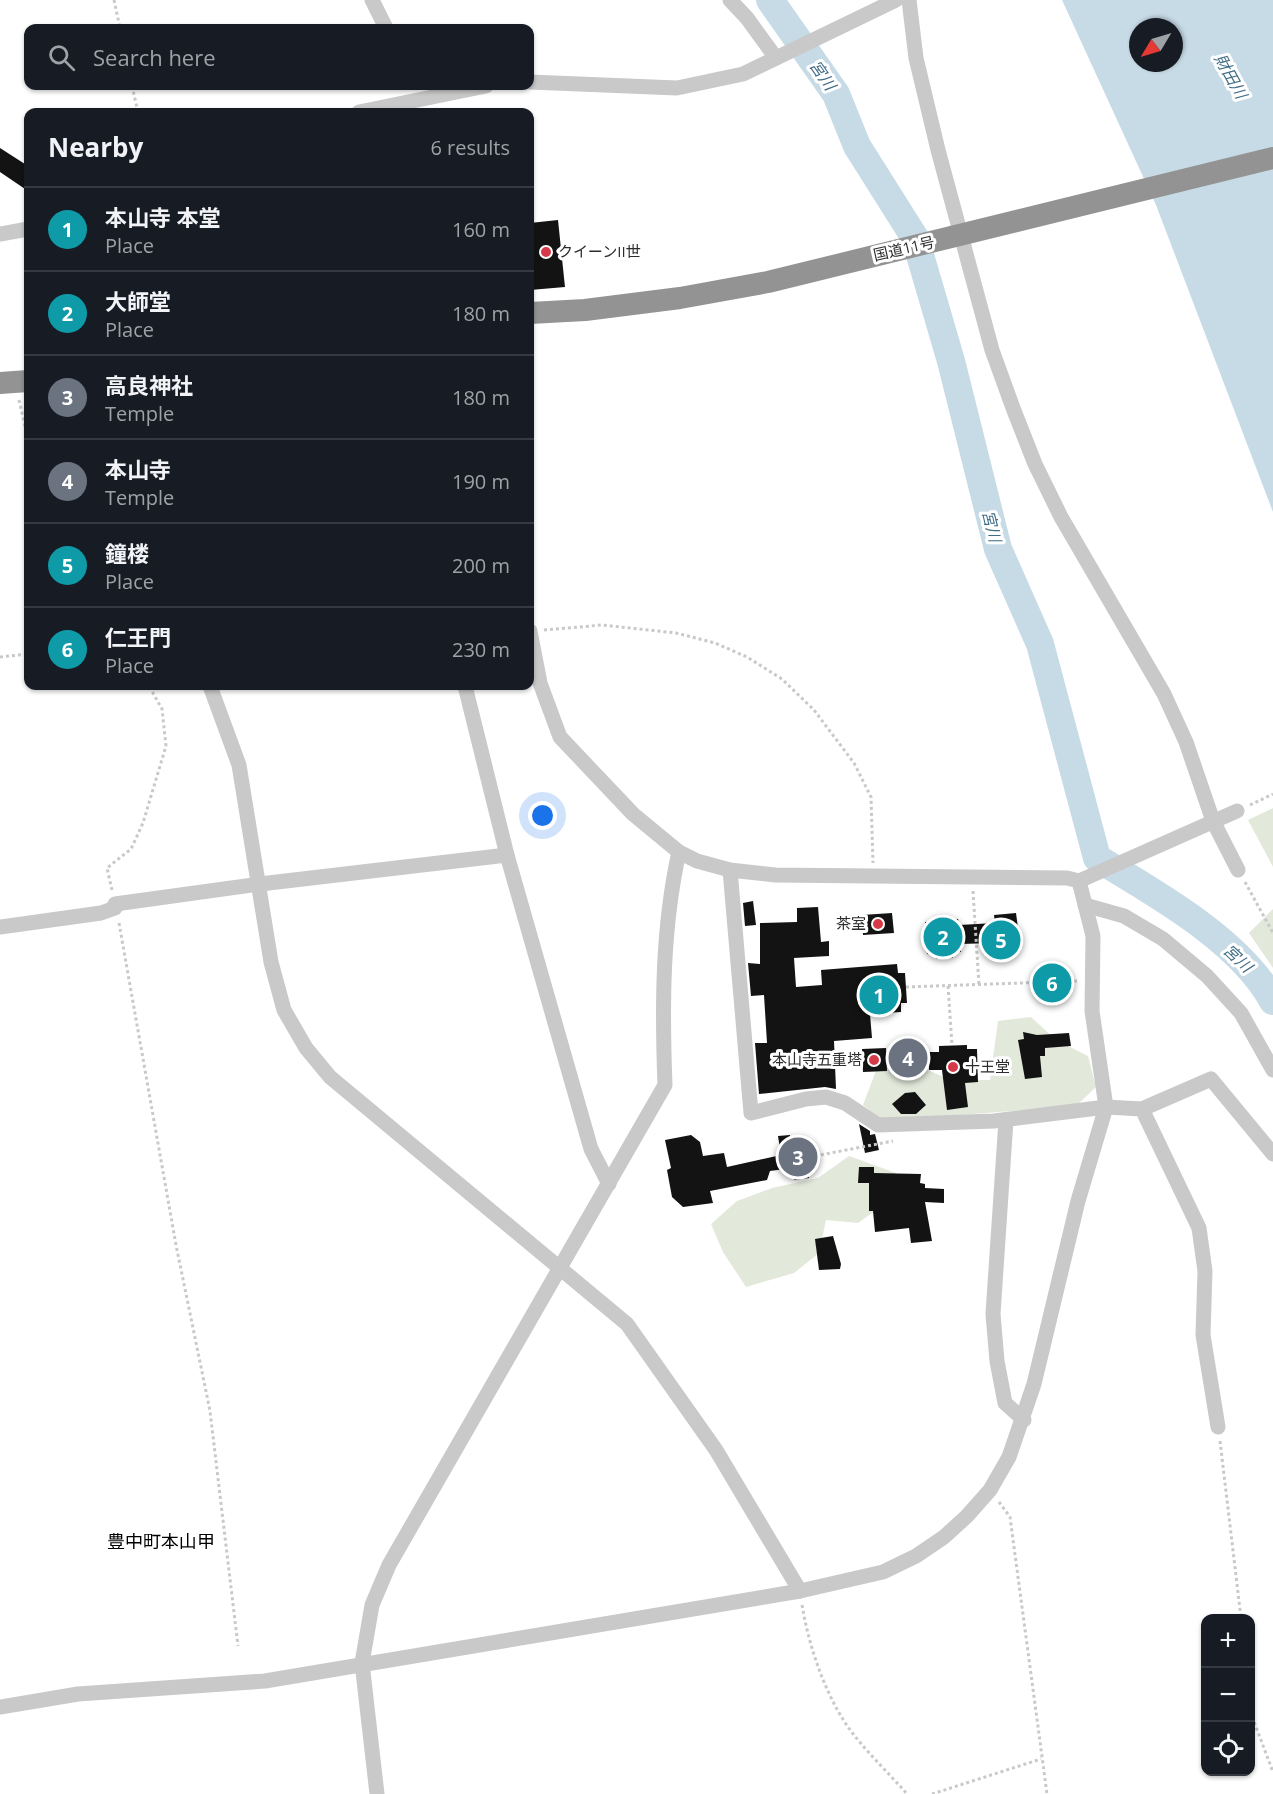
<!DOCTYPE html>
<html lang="en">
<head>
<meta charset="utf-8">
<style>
	body { margin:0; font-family:"Open Sans","Noto Sans JP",sans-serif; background:#20242c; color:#f1f3f6 }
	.controls { position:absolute; right:18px; bottom:18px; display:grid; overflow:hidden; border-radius:12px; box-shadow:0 2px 4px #0004 }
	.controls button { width:54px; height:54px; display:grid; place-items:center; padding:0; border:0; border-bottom:2px solid #363941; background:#171b24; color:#f1f3f6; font:30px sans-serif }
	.compass { position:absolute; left:1129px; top:18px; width:54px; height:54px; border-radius:50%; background:#171b24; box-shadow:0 2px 4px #0004; rotate:232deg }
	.you { position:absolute; left:543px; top:816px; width:21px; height:21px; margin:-15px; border:4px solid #fff; border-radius:50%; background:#1a73e8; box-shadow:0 0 0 9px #1a73e833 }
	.badge { display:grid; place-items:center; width:39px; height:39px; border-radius:50%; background:#d93025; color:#fff; font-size:20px; font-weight:700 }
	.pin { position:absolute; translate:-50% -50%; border:3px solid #fff; box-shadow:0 2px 6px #0006 }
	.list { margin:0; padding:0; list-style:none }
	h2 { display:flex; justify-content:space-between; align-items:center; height:78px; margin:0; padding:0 24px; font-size:26px }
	h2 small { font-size:20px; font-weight:400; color:#9ea1a6 }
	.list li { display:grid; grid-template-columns:39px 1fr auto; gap:18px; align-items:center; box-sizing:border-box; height:84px; padding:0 24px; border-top:2px solid #363941 }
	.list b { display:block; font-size:22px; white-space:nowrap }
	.list p { margin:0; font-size:20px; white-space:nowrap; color:#9ea1a6 }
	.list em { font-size:20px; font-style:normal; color:#9ea1a6 }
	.icon { flex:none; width:33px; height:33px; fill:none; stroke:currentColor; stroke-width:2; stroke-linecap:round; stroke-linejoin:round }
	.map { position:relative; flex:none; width:1273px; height:1794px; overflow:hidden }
	.search { position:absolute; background:#171b24; box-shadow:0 2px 4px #0004; left:24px; top:24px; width:510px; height:66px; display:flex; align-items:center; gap:15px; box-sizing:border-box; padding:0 21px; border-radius:12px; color:#9ea1a6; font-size:22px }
	.panel { position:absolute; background:#171b24; box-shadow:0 2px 4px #0004; left:24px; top:108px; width:510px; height:582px; border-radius:12px }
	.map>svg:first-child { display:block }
	.green { fill:#e2e8da }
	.water { fill:#c7dbe7; fill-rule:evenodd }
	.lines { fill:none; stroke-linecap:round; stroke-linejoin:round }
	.river { stroke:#c7dbe7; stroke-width:28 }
	.building { fill:#131313 }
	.path { stroke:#c9c9c9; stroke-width:3; stroke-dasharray:3 3; stroke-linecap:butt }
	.minor { stroke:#c9c9c9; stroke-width:15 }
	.highway { stroke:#939393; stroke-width:22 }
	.poi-dot { fill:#d63a48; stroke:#fff; stroke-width:2 }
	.labels { text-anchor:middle; stroke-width:6; stroke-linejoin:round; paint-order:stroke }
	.street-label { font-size:15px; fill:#2c2c2c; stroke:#fff }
	.poi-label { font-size:15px; fill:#2c2c2c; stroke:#fff; text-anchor:start }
	.water-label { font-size:16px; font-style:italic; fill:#416d86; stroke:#fff }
	.quarter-label { font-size:18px; fill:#000; stroke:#fff }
</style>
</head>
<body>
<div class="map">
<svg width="1273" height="1794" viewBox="0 0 1273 1794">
	<rect width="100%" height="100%" fill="#fff"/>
	<!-- green -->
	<g class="green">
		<polygon points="1273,808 1273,867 1248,820"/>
		<polygon points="1273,909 1273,968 1249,933"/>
		<polygon points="1031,1017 1056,1040 1088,1056 1096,1087 1076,1106 883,1121 863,1105 877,1068 919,1066 950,1080 990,1080 998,1021"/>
		<polygon points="849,1156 896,1173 893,1198 858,1223 826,1220 819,1253 794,1273 746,1287 723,1252 711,1224 737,1201 772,1188 818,1178"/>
	</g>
	<!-- water -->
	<path class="water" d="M1062,0H1273V512L1156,205ZM1138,27H1174V63H1138Z"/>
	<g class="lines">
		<!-- river -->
		<path class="river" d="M770,0L836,94L857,146L915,238L951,361L998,549L1040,644L1097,858C1156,894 1240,940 1273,1001"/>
	</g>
	<!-- building -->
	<g class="building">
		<polygon points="0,148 28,166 28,191 0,172"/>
		<polygon points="558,220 565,287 530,290 530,223"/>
		<polygon points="753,901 756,925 745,926 743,903"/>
		<polygon points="818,907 821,942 829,941 829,956 794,958 796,987 822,985 821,970 897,964 898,973 905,973 907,1003 901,1003 901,1012 870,1014 872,1038 834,1041 836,1089 825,1087 759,1094 755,1043 767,1043 764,995 751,996 748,963 760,964 760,923 797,922 797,908"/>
		<polygon points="892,913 894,933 863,935 862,915"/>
		<polygon points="1016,913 1018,928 1009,929 1010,947 994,948 994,943 960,944 961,952 953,952 953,958 936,959 935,954 927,954 925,922 958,919 959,925 995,923 994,915"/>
		<polygon points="1044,973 1059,973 1060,993 1045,992"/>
		<polygon points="1023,1032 1037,1035 1069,1033 1071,1046 1045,1048 1045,1056 1040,1056 1042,1077 1025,1079 1018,1040 1024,1039"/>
		<polygon points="967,1045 967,1049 977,1049 978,1082 965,1083 968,1107 947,1110 942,1070 929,1070 929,1052 939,1052 939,1046"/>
		<polygon points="886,1048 887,1071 863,1072 862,1049"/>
		<polygon points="915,1092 926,1105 916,1114 901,1114 892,1104 905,1093"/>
		<polygon points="859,1124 870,1131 870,1135 875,1134 879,1150 865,1153"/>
		<polygon points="691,1135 700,1142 703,1156 724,1153 727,1167 781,1155 778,1136 790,1135 791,1145 801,1144 802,1151 814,1150 816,1163 807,1166 809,1178 794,1180 792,1168 770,1171 767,1180 710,1191 713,1203 683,1207 672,1197 667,1170 671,1168 665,1140"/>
		<polygon points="859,1167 874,1167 874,1173 921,1174 920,1183 925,1184 925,1188 944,1189 944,1203 925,1202 932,1241 911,1243 909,1228 875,1232 873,1211 869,1211 869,1183 858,1183"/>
		<polygon points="833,1236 841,1264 840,1269 819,1270 815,1239"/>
	</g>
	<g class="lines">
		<!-- path -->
		<g class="path">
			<polyline points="114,0 120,28"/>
			<polyline points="132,86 138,112"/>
			<polyline points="19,400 28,439"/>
			<polyline points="544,630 602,625 676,633 715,643 747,657 782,679 814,710 854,763 871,797 873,863"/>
			<polyline points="0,657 28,654"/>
			<polyline points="1250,805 1273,794"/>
			<polyline points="1245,882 1273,933"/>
			<polyline points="112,890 107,868 131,849 143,823 166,746 162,709 149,686"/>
			<polyline points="973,891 979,985"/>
			<polyline points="119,923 176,1245 210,1411 238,1646"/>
			<polyline points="948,986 952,1045"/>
			<polyline points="906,987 1078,981"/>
			<polyline points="815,1156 893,1141"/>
			<polyline points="1220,1441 1241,1618"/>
			<polyline points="999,1502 1010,1517 1047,1794"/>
			<path d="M802,1605C809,1646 824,1692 848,1727C865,1751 888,1772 907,1794"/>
			<polyline points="1250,1711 1273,1772"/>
			<polyline points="932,1794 1041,1759"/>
		</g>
		<!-- minor -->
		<g class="minor">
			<polyline points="372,0 386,28"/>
			<polyline points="730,0 747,18 776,58"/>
			<polyline points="909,0 916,58 938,150 992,350 1013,408 1035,464 1061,517 1164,694 1186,742 1213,821 1238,870"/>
			<polyline points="530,82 677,88 743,74 896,0"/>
			<polyline points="359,112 486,86"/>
			<polyline points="0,234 28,229"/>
			<polyline points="530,631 540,683 560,737 633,814 679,852 697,861 730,870 775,875 1067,878 1079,881 1237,811"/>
			<polyline points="210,686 239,765 271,962 284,1010 306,1048 330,1077 627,1324 716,1450 800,1591"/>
			<polyline points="465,686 507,855 591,1149 609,1184"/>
			<polyline points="730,870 751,1113 806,1099 826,1097 845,1103 878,1125 994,1121 1106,1107 1142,1109 1199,1228 1205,1271 1203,1335 1218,1427"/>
			<polyline points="115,904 260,884 507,855"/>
			<polyline points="1085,905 1124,916 1163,939 1207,976 1241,1013 1273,1070"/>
			<polyline points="0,927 101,913 115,908"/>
			<polyline points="1142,1109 1211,1079 1273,1154"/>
			<polyline points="1006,1120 993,1314 997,1361 1005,1403 1024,1420"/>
			<polyline points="0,1707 78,1694 265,1681 800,1591 883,1572 916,1556 944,1537 967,1516 990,1490 1009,1457 1034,1384 1078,1201 1106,1107 1092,1011 1093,936 1079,881"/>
			<path d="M377,1794L362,1663L372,1605L389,1565L665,1085C662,1008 662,928 679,852"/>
		</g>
		<!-- highway -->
		<g class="highway">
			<polyline points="530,313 585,310 680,298 768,282 1273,158"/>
			<polyline points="0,383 28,381"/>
		</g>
	</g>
	<!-- markers -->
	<g class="poi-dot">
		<circle cx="546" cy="252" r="6"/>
		<circle cx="878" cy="924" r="6"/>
		<circle cx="874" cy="1060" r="6"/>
		<circle cx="953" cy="1067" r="6"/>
	</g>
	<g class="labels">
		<!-- street labels -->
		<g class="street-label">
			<text transform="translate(904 249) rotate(-13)" y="5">国道11号</text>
		</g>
		<!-- poi labels -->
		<g class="poi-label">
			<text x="558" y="257">クイーンII世</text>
			<text x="866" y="929" text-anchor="end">茶室</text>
			<text x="862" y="1065" text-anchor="end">本山寺五重塔</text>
			<text x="965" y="1072">十王堂</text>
		</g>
		<!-- water labels -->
		<g class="water-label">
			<text transform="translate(823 75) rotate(55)" y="6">宮川</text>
			<text transform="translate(1231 76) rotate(61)" y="6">財田川</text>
			<text transform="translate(992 526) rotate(76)" y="6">宮川</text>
			<text transform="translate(1238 958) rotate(43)" y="6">宮川</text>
		</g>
		<!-- quarter labels -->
		<g class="quarter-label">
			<text x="161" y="1548">豊中町本山甲</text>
		</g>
	</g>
</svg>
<div class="controls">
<button>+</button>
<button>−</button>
<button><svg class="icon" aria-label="locate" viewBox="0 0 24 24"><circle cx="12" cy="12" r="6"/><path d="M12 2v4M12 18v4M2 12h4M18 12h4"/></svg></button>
</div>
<svg class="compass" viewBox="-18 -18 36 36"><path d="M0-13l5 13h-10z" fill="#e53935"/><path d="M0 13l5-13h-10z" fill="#9ea1a6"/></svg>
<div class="you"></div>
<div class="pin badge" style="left:879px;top:995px;background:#0f9aa8">1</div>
<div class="pin badge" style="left:943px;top:937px;background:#0f9aa8">2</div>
<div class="pin badge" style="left:798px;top:1157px;background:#6b7280">3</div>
<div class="pin badge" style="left:908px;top:1058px;background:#6b7280">4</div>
<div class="pin badge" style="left:1001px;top:940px;background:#0f9aa8">5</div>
<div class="pin badge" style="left:1052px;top:983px;background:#0f9aa8">6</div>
<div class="search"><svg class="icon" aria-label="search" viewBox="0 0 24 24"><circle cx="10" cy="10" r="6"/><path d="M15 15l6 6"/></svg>Search here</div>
<section class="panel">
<h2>Nearby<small>6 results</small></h2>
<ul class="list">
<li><span class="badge" style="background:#0f9aa8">1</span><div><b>本山寺 本堂</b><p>Place</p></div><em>160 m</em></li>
<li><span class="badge" style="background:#0f9aa8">2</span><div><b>大師堂</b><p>Place</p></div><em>180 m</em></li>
<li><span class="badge" style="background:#6b7280">3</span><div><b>高良神社</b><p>Temple</p></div><em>180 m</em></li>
<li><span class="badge" style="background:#6b7280">4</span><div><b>本山寺</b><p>Temple</p></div><em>190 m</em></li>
<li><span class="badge" style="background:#0f9aa8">5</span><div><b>鐘楼</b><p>Place</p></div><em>200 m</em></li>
<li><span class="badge" style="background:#0f9aa8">6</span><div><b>仁王門</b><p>Place</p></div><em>230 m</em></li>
</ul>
</section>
</div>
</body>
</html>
